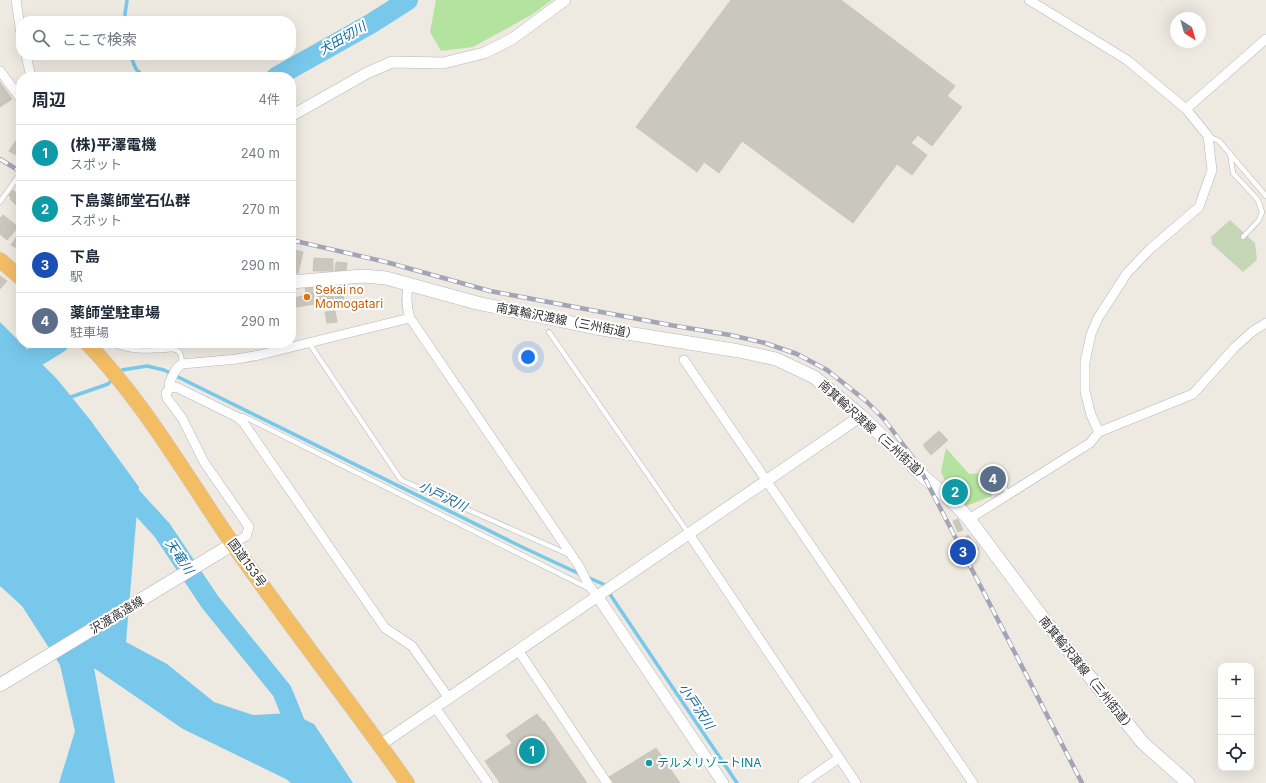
<!DOCTYPE html>
<html lang="ja">
<head>
<meta charset="utf-8">
<style>
	body { margin:0; font-family:Inter,"Noto Sans JP",sans-serif; background:#f6f6f7; color:#1f2937 }
	.controls { position:absolute; right:12px; bottom:12px; display:grid; overflow:hidden; border-radius:8px; box-shadow:0 4px 16px #0002 }
	.controls button { width:36px; height:36px; display:grid; place-items:center; padding:0; border:0; border-bottom:1px solid #e0e1e3; background:#fff; color:#1f2937; font:20px sans-serif }
	.compass { position:absolute; left:1170px; top:12px; width:36px; height:36px; border-radius:50%; background:#fff; box-shadow:0 4px 16px #0002; rotate:143deg }
	.you { position:absolute; left:528px; top:357px; width:14px; height:14px; margin:-10px; border:3px solid #fff; border-radius:50%; background:#1a73e8; box-shadow:0 0 0 6px #1a73e833 }
	.badge { display:grid; place-items:center; width:26px; height:26px; border-radius:50%; background:#4761f4; color:#fff; font-size:13px; font-weight:700 }
	.pin { position:absolute; translate:-50% -50%; border:2px solid #fff; box-shadow:0 1px 4px #0006 }
	.list { margin:0; padding:0; list-style:none }
	h2 { display:flex; justify-content:space-between; align-items:center; height:52px; margin:0; padding:0 16px; font-size:17px }
	h2 small { font-size:13px; font-weight:400; color:#747a83 }
	.list li { display:grid; grid-template-columns:26px 1fr auto; gap:12px; align-items:center; box-sizing:border-box; height:56px; padding:0 16px; border-top:1px solid #e0e1e3 }
	.list b { display:block; font-size:15px; white-space:nowrap }
	.list p { margin:0; font-size:13px; white-space:nowrap; color:#747a83 }
	.list em { font-size:13px; font-style:normal; color:#747a83 }
	.icon { flex:none; width:22px; height:22px; fill:none; stroke:currentColor; stroke-width:2; stroke-linecap:round; stroke-linejoin:round }
	.map { position:relative; flex:none; width:1266px; height:783px; overflow:hidden }
	.search { position:absolute; background:#fff; box-shadow:0 4px 16px #0002; left:16px; top:16px; width:280px; height:44px; display:flex; align-items:center; gap:10px; box-sizing:border-box; padding:0 14px; border-radius:16px; color:#747a83; font-size:15px }
	.panel { position:absolute; background:#fff; box-shadow:0 4px 16px #0002; left:16px; top:72px; width:280px; height:276px; border-radius:16px }
	.map>svg:first-child { display:block }
	.green { fill:#b4e29f }
	.cemetery { fill:#c6d7b8 }
	.water { fill:#78c8eb }
	.lines { fill:none; stroke-linecap:round; stroke-linejoin:round }
	.stream { stroke:#78c8eb; stroke-width:3.5 }
	.river { stroke:#78c8eb; stroke-width:20 }
	.building { fill:#cac7bf; stroke:#cac5ba }
	.service-casing { stroke:#b4b6c0; stroke-width:5.5 }
	.minor-casing { stroke:#b4b6c0; stroke-width:10 }
	.tertiary-casing { stroke:#b4b6c0; stroke-width:12 }
	.secondary-casing { stroke:#b4b6c0; stroke-width:14 }
	.trunk-casing { stroke:#c8c8c8; stroke-width:16 }
	.service { stroke:#fff; stroke-width:4.5 }
	.minor { stroke:#fff; stroke-width:9 }
	.tertiary { stroke:#fff; stroke-width:11 }
	.secondary { stroke:#fff; stroke-width:13 }
	.trunk { stroke:#f3bd64; stroke-width:15 }
	.rail-casing { stroke:#a3a5b7; stroke-width:4.5 }
	.rail { stroke:#fff; stroke-width:3; stroke-dasharray:9; stroke-linecap:butt }
	.food-dot { fill:#e8710a; stroke:#fff; stroke-width:1.5 }
	.culture-dot { fill:#0f9aa8; stroke:#fff; stroke-width:1.5 }
	.labels { text-anchor:middle; stroke-width:4; stroke-linejoin:round; paint-order:stroke }
	.food-label { font-size:12px; fill:#c56008; stroke:#fff; text-anchor:start }
	.street-label { font-size:12px; fill:#2d2d2d; stroke:#fff }
	.culture-label { font-size:12px; fill:#0d838f; stroke:#fff; text-anchor:start }
	.water-label { font-size:13px; font-style:italic; fill:#12689c; stroke:#fff }
</style>
</head>
<body>
<div class="map">
<svg width="1266" height="783" viewBox="0 0 1266 783">
	<rect width="100%" height="100%" fill="#eee9e1"/>
	<!-- green -->
	<g class="green">
		<polygon points="436,0 552,0 533,14 473,47 441,51 430,32"/>
		<polygon points="946,448 969,474 984,473 992,496 966,506 950,491 941,472"/>
	</g>
	<!-- cemetery -->
	<polygon class="cemetery" points="1230,220 1255,243 1257,260 1243,272 1212,244 1211,237"/>
	<!-- water -->
	<polygon class="water" points="0,322 57,379 91,421 139,487 126,642 167,664 214,702 253,715 291,713 314,724 353,783 291,783 286,779 183,729 94,668 115,783 59,783 75,731 60,665 22,606 0,586"/>
	<g class="lines">
		<!-- stream -->
		<g class="stream">
			<polyline points="125,21 125,14 127,0"/>
			<polyline points="130,55 136,69 144,77"/>
			<polyline points="119,373 122,370 147,366 164,370 522,547 582,575"/>
			<polyline points="68,398 108,384 113,379"/>
			<polyline points="587,577 603,584 737,783"/>
		</g>
		<!-- river -->
		<g class="river">
			<polyline points="276,77 372,23 408,0"/>
			<polyline points="10,360 23,362 41,354 59,343"/>
			<polyline points="119,483 162,530 210,602 282,691 295,723 323,779 327,783"/>
		</g>
	</g>
	<!-- building -->
	<g class="building">
		<polygon points="731,0 841,0 955,86 947,96 962,107 932,146 918,135 911,143 927,155 912,175 897,164 853,223 742,141 719,173 704,162 697,172 636,127"/>
		<polygon points="0,82 12,99 0,107"/>
		<polygon points="17,139 21,142 21,155 20,157 9,151"/>
		<polygon points="13,190 21,197 20,209 10,199 11,198 9,195"/>
		<polygon points="3,215 18,227 7,240 0,234 0,218"/>
		<polygon points="21,230 21,250 11,245"/>
		<polygon points="291,249 303,252 298,273 291,272"/>
		<polygon points="314,258 333,259 333,271 313,271"/>
		<polygon points="336,262 347,263 346,272 335,271"/>
		<polygon points="0,276 7,281 0,289"/>
		<polygon points="334,283 343,283 344,305 336,306"/>
		<polygon points="319,284 331,284 335,307 324,309 324,305 319,305 317,291 320,291"/>
		<polygon points="312,285 315,304 296,307 294,298 306,295 305,286"/>
		<polygon points="335,311 337,322 327,323 325,312"/>
		<polygon points="939,431 948,440 931,455 923,445"/>
		<polygon points="958,519 963,530 958,532 953,521"/>
		<polygon points="968,535 979,549 975,552 965,537"/>
		<polygon points="537,714 543,722 544,721 587,783 500,783 485,761 512,743 506,735"/>
		<polygon points="656,748 680,783 614,783 609,777"/>
	</g>
	<g class="lines">
		<defs>
			<g id="service">
				<polyline points="1208,136 1219,141 1266,196"/>
				<polyline points="1230,153 1233,173 1258,200 1262,212 1259,220 1243,237"/>
				<polyline points="0,202 17,178"/>
				<polyline points="549,332 689,534"/>
				<path d="M109,343C134,353 147,351 173,349C182,351 181,356 182,364"/>
				<polyline points="309,343 401,480 570,555"/>
				<polyline points="238,417 243,416 588,588"/>
				<polyline points="1001,485 1004,485 1008,496"/>
			</g>
			<g id="minor">
				<polyline points="16,0 21,34"/>
				<polyline points="1029,0 1127,60 1186,109 1208,136 1212,170 1199,207 1150,249 1127,273 1098,318 1091,334 1085,362 1085,391 1091,415 1099,432"/>
				<polyline points="26,55 31,77"/>
				<polyline points="0,71 21,99"/>
				<polyline points="1186,109 1266,39"/>
				<path d="M408,284C406,297 406,306 410,318L579,566L588,584L598,597"/>
				<polyline points="684,360 973,783"/>
				<path d="M170,388L169,384C172,377 175,368 182,364L237,359L259,355L410,318"/>
				<polyline points="969,519 1090,443 1099,432 1193,394 1235,347 1253,331 1266,323"/>
				<polyline points="689,534 856,783"/>
				<polyline points="233,544 246,536 249,527 204,462 182,418 167,398 166,393 170,388 176,387 237,417 243,422 385,628 412,646 448,697"/>
				<polyline points="518,650 607,783"/>
				<polyline points="435,707 488,783"/>
				<polyline points="803,783 839,758"/>
			</g>
			<g id="tertiary">
				<polyline points="291,116 367,73 392,62 443,63 484,53 512,39 565,0"/>
				<polyline points="598,597 723,783"/>
				<polyline points="380,745 861,416"/>
			</g>
			<g id="secondary">
				<polyline points="291,282 363,276 386,278 477,303 596,328 739,351 776,359 814,377 861,416 925,478 953,502 969,519 1045,621 1143,743 1188,783"/>
				<polyline points="0,685 233,544"/>
			</g>
			<g id="trunk">
				<polyline points="0,260 21,278"/>
				<path d="M87,343C144,402 186,476 232,543C289,625 350,702 407,783"/>
			</g>
		</defs>
		<!-- service casing -->
		<use href="#service" class="service-casing"/>
		<!-- minor casing -->
		<use href="#minor" class="minor-casing"/>
		<!-- tertiary casing -->
		<use href="#tertiary" class="tertiary-casing"/>
		<!-- secondary casing -->
		<use href="#secondary" class="secondary-casing"/>
		<!-- trunk casing -->
		<use href="#trunk" class="trunk-casing"/>
		<!-- service -->
		<use href="#service" class="service"/>
		<!-- minor -->
		<use href="#minor" class="minor"/>
		<!-- tertiary -->
		<use href="#tertiary" class="tertiary"/>
		<!-- secondary -->
		<use href="#secondary" class="secondary"/>
		<!-- trunk -->
		<use href="#trunk" class="trunk"/>
		<defs>
			<g id="rail">
				<polyline points="0,159 21,172"/>
				<polyline points="291,240 386,262 490,291 670,325 730,335 765,343 797,354 827,370 866,401 883,418 917,463 1082,783"/>
			</g>
		</defs>
		<!-- rail casing -->
		<use href="#rail" class="rail-casing"/>
		<!-- rail -->
		<use href="#rail" class="rail"/>
	</g>
	<!-- markers -->
	<circle class="food-dot" cx="307" cy="297" r="4"/>
	<circle class="culture-dot" cx="649" cy="763" r="4"/>
	<g class="labels">
		<!-- food labels -->
		<g class="food-label">
			<text x="315" y="294">Sekai no<tspan x="315" dy="14">Momogatari</tspan></text>
		</g>
		<!-- street labels -->
		<g class="street-label">
			<text transform="translate(567 321) rotate(11)" y="4">南箕輪沢渡線（三州街道）</text>
			<text transform="translate(874 431) rotate(42)" y="4">南箕輪沢渡線（三州街道）</text>
			<text transform="translate(247 563) rotate(54)" y="4">国道153号</text>
			<text transform="translate(117 615) rotate(-31)" y="4">沢渡高遠線</text>
			<text transform="translate(1087 674) rotate(51)" y="4">南箕輪沢渡線（三州街道）</text>
		</g>
		<!-- culture labels -->
		<g class="culture-label">
			<text x="657" y="767">テルメリゾートINA</text>
		</g>
		<!-- water labels -->
		<g class="water-label">
			<text transform="translate(342 38) rotate(-30)" y="5">犬田切川</text>
			<text transform="translate(443 496) rotate(26)" y="5">小戸沢川</text>
			<text transform="translate(180 556) rotate(56)" y="5">天竜川</text>
			<text transform="translate(697 706) rotate(56)" y="5">小戸沢川</text>
		</g>
	</g>
</svg>
<div class="controls">
<button>+</button>
<button>−</button>
<button><svg class="icon" aria-label="locate" viewBox="0 0 24 24"><circle cx="12" cy="12" r="6"/><path d="M12 2v4M12 18v4M2 12h4M18 12h4"/></svg></button>
</div>
<svg class="compass" viewBox="-18 -18 36 36"><path d="M0-13l5 13h-10z" fill="#e53935"/><path d="M0 13l5-13h-10z" fill="#747a83"/></svg>
<div class="you"></div>
<div class="pin badge" style="left:532px;top:751px;background:#0f9aa8">1</div>
<div class="pin badge" style="left:955px;top:492px;background:#0f9aa8">2</div>
<div class="pin badge" style="left:963px;top:552px;background:#1a4fb4">3</div>
<div class="pin badge" style="left:993px;top:479px;background:#5c6f8a">4</div>
<div class="search"><svg class="icon" aria-label="search" viewBox="0 0 24 24"><circle cx="10" cy="10" r="6"/><path d="M15 15l6 6"/></svg>ここで検索</div>
<section class="panel">
<h2>周辺<small>4件</small></h2>
<ul class="list">
<li><span class="badge" style="background:#0f9aa8">1</span><div><b>(株)平澤電機</b><p>スポット</p></div><em>240 m</em></li>
<li><span class="badge" style="background:#0f9aa8">2</span><div><b>下島薬師堂石仏群</b><p>スポット</p></div><em>270 m</em></li>
<li><span class="badge" style="background:#1a4fb4">3</span><div><b>下島</b><p>駅</p></div><em>290 m</em></li>
<li><span class="badge" style="background:#5c6f8a">4</span><div><b>薬師堂駐車場</b><p>駐車場</p></div><em>290 m</em></li>
</ul>
</section>
</div>
</body>
</html>
